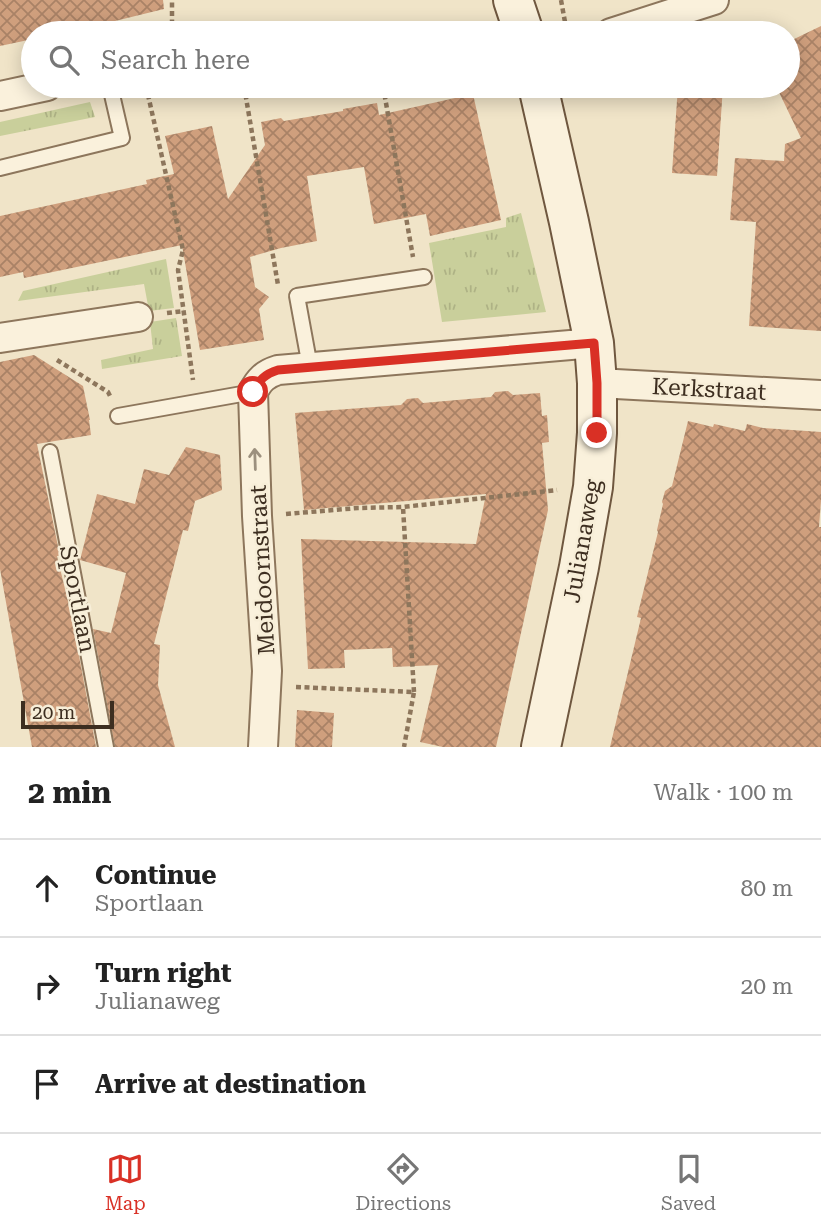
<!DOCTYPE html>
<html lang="en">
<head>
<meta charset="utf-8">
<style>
	body { margin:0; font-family:"Roboto Serif",serif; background:#f6f6f6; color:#222 }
	.scale { position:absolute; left:21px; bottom:18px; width:93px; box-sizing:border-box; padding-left:7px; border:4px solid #3d2e20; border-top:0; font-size:19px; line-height:24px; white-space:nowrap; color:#3d2e20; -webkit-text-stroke:5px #f7eed8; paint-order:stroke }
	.stop { position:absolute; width:21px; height:21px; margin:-16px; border:5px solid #d93025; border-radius:50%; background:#fff }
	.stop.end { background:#d93025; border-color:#fff; box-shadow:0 2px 7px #0008 }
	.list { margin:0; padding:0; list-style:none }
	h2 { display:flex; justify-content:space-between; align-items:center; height:91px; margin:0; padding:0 28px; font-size:30px }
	h2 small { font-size:23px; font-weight:400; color:#767676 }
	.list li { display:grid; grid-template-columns:46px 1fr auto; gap:21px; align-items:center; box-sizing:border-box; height:98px; padding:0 28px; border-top:2px solid #e0e0e0 }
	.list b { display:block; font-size:26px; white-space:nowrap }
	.list p { margin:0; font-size:23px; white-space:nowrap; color:#767676 }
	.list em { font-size:23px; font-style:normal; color:#767676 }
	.icon { flex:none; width:38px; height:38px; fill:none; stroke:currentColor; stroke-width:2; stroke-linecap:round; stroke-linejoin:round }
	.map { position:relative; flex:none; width:821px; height:747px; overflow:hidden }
	.search { position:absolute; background:#fff; box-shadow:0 4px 18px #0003; left:21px; right:21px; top:21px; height:77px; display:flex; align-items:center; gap:18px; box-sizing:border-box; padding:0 24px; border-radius:38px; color:#767676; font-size:26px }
	.sheet { height:385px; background:#fff }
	nav { display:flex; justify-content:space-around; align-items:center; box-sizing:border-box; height:98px; border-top:2px solid #e0e0e0; background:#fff; font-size:19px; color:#767676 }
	nav a { display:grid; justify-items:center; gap:4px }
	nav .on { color:#d93025 }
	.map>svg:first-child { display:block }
	.grass { fill:url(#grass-tufts) }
	.building { fill:url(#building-cross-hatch) }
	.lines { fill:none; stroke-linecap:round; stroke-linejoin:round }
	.service-casing { stroke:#8d765c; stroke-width:18 }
	.minor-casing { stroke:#8d765c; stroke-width:32 }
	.secondary-casing { stroke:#6f573f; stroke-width:42 }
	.path { stroke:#8d765c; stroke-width:4.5; stroke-dasharray:5 3.5; stroke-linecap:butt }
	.service { stroke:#faf1dc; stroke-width:14 }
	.minor { stroke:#faf1dc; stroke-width:28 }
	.secondary { stroke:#faf1dc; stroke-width:38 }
	.oneway { stroke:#9c907e }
	.route { stroke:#d93025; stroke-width:9 }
	.labels { text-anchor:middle; stroke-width:5; stroke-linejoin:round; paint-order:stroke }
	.street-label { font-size:23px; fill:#3d2e20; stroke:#f7eed8 }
</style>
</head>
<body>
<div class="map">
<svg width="821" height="747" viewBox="0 0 821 747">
	<defs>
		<pattern id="grass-tufts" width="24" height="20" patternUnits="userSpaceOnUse" patternTransform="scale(1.75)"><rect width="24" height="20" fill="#c9cf9b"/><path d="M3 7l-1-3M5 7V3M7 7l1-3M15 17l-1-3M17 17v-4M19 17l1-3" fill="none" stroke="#aeb285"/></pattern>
		<pattern id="building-cross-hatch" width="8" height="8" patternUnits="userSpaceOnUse" patternTransform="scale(1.75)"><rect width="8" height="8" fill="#cf9f7d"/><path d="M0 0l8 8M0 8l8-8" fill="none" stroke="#a98266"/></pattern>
	</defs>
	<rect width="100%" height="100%" fill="#f0e4c8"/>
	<!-- grass -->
	<g class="grass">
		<polygon points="90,102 95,117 0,136 0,122"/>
		<polygon points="521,213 546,312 442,322 429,243 506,227 506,218"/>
		<polygon points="166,259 174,308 149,311 144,284 18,301 23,291"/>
		<polygon points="176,318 182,356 102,369 101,360 153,349 150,322"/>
	</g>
	<!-- building -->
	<g class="building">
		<polygon points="0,0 163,0 164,9 66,33 33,33 33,39 0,46"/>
		<polygon points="821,26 821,331 749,326 756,222 730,220 735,158 784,161 785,144 801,138 776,86 788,86 788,42"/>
		<polygon points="678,86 723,86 717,176 672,173"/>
		<polygon points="473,94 501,220 430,236 426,214 374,224 364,167 307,176 317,241 281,248 250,257 255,287 269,297 259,309 264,340 200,350 182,245 24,278 23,272 0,277 0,216 147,184 146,180 174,174 165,136 212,126 228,199 265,145 261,122 281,118 284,121 343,111 343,109 377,103 379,115"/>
		<polygon points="34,355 83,386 90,420 89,420 91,435 37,444 60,556 57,556 72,618 96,747 32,747 0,569 0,362"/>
		<polygon points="508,391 513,395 540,393 542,416 547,415 549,442 542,443 548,510 496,747 443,747 420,742 438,665 393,667 392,648 344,650 345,668 308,669 301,539 476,544 486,494 304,510 295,413 401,405 407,399 418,398 423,403 491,397 495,392"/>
		<polygon points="688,421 713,427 714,424 745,431 747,424 763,428 821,432 821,501 819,527 821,527 821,747 610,747 641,618 637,617 658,532 657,530 663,504 662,502 665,491 672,486"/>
		<polygon points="186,447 220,455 222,490 195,501 188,531 183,530 154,644 160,645 158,685 175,747 115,747 93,629 111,633 126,573 80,560 97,494 135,504 144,469 169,475"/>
		<polygon points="297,710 334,713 332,747 295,747"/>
	</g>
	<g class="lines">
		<defs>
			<g id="service">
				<polyline points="0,168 122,138 110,86"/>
				<polyline points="310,367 297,296 424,277"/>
				<polyline points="118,416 253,392"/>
				<polyline points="50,452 106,747"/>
			</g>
			<g id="minor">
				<polyline points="611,33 714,0"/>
				<polyline points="0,96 47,86"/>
				<polyline points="0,338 138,317"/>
				<polyline points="597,383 821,395"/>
				<path d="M263,747L267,671L257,516L253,392C259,380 265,374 278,370L594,343"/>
			</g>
			<g id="secondary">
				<polyline points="513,0 524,33"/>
				<polyline points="538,86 569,222 594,343 597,383 597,433 593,487 579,567 541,747"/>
			</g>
		</defs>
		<!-- service casing -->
		<use href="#service" class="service-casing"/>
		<!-- minor casing -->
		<use href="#minor" class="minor-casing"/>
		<!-- secondary casing -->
		<use href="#secondary" class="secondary-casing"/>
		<!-- path -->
		<g class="path">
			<polyline points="561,0 567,33"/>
			<polyline points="172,33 172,0"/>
			<polyline points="146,86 183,250 178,270 193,380"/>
			<polyline points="244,86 278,285"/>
			<polyline points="383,86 413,257"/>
			<polyline points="167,313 184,311"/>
			<polyline points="57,360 108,392 110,396"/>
			<polyline points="286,514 358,508 403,507"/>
			<polyline points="296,687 414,692 404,747"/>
			<polyline points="414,692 403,507 557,490"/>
		</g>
		<!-- service -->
		<use href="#service" class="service"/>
		<!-- minor -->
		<use href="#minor" class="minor"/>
		<!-- secondary -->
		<use href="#secondary" class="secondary"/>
	</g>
	<!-- one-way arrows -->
	<defs><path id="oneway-shaft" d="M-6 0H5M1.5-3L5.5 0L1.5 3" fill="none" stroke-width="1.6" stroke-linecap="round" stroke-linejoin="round" transform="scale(1.75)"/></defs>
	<use class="oneway" href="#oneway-shaft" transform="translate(255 459) rotate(-92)"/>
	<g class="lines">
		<!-- route -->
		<path class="route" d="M253,392C259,380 265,374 278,370L594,343L597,383V433"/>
	</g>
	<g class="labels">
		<!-- street labels -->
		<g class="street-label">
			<text transform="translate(709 389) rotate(3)" y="8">Kerkstraat</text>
			<text transform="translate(582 541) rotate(-80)" y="8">Julianaweg</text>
			<text transform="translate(262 570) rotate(-93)" y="8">Meidoornstraat</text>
			<text transform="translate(78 599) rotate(79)" y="8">Sportlaan</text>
		</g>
	</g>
</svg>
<div class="scale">20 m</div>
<div class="stop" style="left:253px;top:392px"></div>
<div class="stop end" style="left:597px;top:433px"></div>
<div class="search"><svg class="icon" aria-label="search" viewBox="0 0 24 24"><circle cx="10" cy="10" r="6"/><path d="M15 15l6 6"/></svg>Search here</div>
</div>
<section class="sheet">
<h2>2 min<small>Walk · 100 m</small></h2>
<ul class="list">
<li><svg class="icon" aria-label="ahead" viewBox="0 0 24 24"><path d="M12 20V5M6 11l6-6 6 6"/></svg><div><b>Continue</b><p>Sportlaan</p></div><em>80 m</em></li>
<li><svg class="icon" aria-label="right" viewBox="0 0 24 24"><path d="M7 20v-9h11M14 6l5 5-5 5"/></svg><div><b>Turn right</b><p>Julianaweg</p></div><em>20 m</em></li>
<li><svg class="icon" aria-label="arrive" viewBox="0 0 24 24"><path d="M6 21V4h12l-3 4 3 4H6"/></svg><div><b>Arrive at destination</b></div></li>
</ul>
</section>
<nav>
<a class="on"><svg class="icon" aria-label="map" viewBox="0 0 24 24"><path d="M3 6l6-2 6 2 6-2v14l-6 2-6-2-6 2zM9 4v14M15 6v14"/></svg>Map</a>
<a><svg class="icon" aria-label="directions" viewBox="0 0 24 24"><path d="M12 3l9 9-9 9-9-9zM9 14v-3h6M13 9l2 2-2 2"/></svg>Directions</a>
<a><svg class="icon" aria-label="saved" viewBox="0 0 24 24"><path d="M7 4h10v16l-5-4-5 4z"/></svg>Saved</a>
</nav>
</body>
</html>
